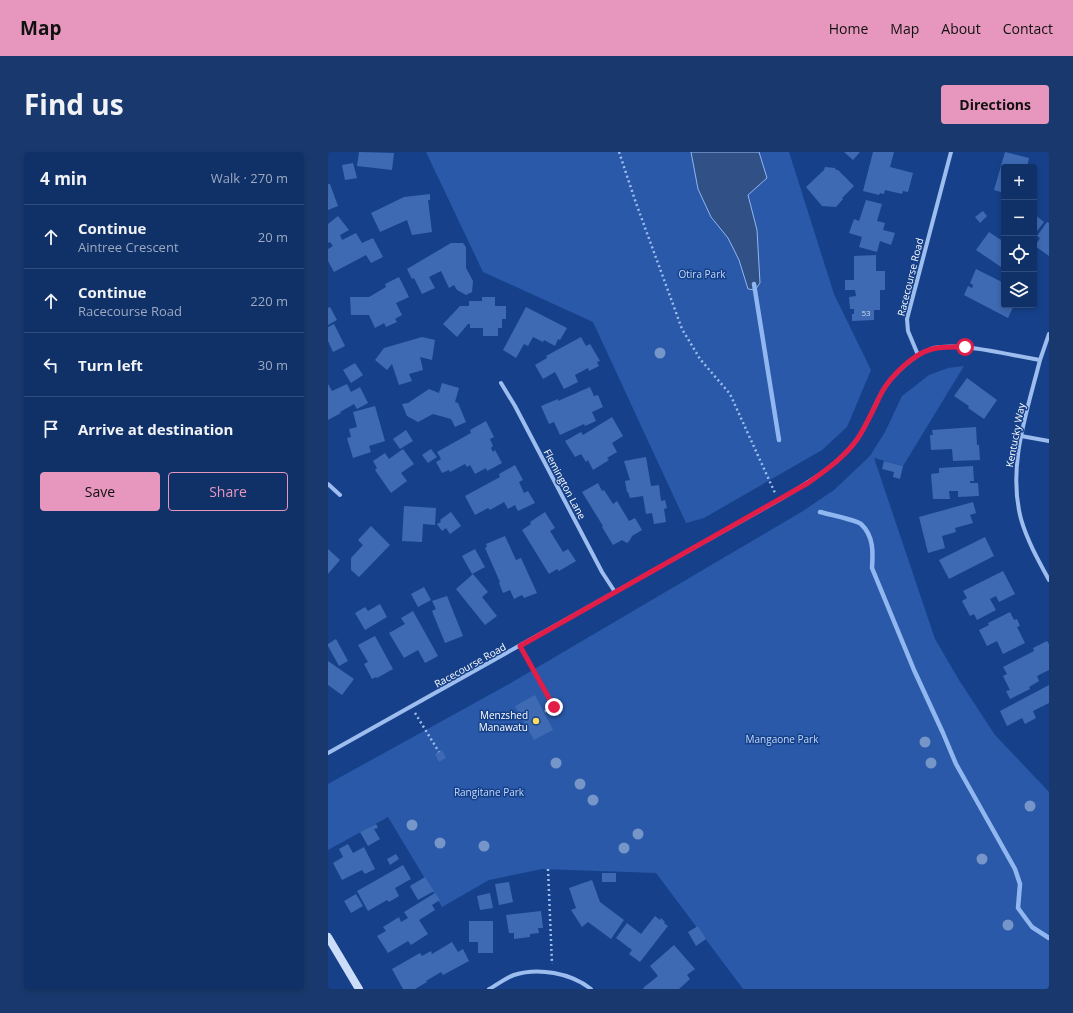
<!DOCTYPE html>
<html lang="en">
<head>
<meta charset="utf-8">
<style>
	body { margin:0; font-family:"Open Sans",sans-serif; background:#19396e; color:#f1f3f6 }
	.controls { position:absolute; right:12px; top:12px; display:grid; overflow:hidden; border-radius:4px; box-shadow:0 2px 6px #0003 }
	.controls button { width:36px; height:36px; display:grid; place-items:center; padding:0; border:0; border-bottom:1px solid #304c7c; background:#103168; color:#f1f3f6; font:20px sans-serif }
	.stop { position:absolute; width:12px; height:12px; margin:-9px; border:3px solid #e11d48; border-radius:50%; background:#fff }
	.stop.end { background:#e11d48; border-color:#fff; box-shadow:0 1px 4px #0008 }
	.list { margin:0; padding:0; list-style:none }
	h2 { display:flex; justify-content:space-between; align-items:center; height:52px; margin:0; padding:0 16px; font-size:17px }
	h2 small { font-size:13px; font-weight:400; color:#9ca9c0 }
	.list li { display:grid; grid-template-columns:26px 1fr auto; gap:12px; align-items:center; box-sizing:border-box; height:64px; padding:0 16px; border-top:1px solid #304c7c }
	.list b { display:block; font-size:15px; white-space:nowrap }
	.list p { margin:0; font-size:13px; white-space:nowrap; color:#9ca9c0 }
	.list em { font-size:13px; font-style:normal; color:#9ca9c0 }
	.actions { display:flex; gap:8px; padding:12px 16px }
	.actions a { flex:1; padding:9px 0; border:1px solid #e797bd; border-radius:4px; text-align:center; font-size:14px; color:#e797bd }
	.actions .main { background:#e797bd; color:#111 }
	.icon { flex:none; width:22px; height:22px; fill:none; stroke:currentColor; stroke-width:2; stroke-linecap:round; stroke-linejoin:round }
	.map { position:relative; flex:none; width:721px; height:837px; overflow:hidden; border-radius:4px }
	header { display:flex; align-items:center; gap:24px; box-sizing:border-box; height:56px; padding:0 20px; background:#e797bd; color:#111 }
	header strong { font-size:19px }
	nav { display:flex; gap:22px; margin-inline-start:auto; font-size:14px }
	.intro { display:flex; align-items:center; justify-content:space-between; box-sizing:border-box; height:96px; padding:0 24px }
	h1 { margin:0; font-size:28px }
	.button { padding:10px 18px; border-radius:4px; background:#e797bd; color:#111; font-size:14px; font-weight:700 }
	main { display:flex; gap:24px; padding:0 24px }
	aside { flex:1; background:#103168; border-radius:4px; box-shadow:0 2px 6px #0003 }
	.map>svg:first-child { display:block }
	.green { fill:#2959a8 }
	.water { fill:#305086; stroke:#91b7f1 }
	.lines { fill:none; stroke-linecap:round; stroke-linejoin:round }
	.stream { stroke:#91b7f1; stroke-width:4.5 }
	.building { fill:#3e6ab3 }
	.path { stroke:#9ebdef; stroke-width:2.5; stroke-dasharray:2 3; stroke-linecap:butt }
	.street { stroke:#9ebdef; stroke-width:4 }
	.secondary { stroke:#ccddfa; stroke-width:8 }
	.tree { fill:#7695c8 }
	.route { stroke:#e11d48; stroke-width:5 }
	.poi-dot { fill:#ffdb5c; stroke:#16418a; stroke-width:1.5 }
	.labels { text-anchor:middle; stroke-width:3; stroke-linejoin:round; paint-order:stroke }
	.number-label { font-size:8px; fill:#cfdaec }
	.park-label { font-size:10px; fill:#c4d9fb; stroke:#16418a }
	.street-label { font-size:10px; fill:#fff; stroke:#16418a }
	.poi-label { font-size:10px; fill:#fff; stroke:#16418a; text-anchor:end }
</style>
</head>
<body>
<header>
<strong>Map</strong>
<nav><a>Home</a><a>Map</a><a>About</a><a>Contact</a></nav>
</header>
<div class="intro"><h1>Find us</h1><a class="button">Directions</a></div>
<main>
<aside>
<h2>4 min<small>Walk · 270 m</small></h2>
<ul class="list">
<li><svg class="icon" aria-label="ahead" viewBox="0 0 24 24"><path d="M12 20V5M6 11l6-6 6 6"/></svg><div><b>Continue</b><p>Aintree Crescent</p></div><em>20 m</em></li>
<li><svg class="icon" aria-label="ahead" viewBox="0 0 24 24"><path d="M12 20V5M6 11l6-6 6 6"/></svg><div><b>Continue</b><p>Racecourse Road</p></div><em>220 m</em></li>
<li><svg class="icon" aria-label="left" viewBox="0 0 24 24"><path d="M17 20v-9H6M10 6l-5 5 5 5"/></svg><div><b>Turn left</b></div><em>30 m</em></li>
<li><svg class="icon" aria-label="arrive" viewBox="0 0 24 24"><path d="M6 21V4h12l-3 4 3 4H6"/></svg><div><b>Arrive at destination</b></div></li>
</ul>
<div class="actions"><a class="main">Save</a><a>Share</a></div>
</aside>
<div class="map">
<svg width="721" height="837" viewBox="0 0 721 837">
	<rect width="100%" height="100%" fill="#16418a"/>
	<!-- green -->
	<g class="green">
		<polygon points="98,0 461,0 506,142 543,218 519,275 494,298 376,366 358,371 265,170 155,120"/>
		<polygon points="636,214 575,314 546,306 607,487 631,528 667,583 721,640 721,837 415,837 328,721 214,717 161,728 114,755 60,665 0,698 0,632 181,532 475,359 506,338 542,304 557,280 574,244 601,223 620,216"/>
	</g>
	<!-- water -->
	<polygon class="water" points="363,0 431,0 439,26 420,43 429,78 432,131 427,138 420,137 411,108 400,86 383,65 370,37"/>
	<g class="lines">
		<!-- stream -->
		<g class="stream">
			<polyline points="426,132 451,288"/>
			<path d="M492,360C499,362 529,368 533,372C546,384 545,401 544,416L586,518L615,581L628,612L687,717L692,732L690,756L704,775L721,786"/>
		</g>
	</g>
	<!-- building -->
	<g class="building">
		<polygon points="31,0 66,1 64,18 29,14"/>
		<polygon points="516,0 532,0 525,8"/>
		<polygon points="545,0 566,0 562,15 585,21 580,40 575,39 574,42 557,38 556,42 552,41 551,43 535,39"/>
		<polygon points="677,0 701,6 699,15 676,15 676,41 666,38"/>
		<polygon points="25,11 29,26 17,28 14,13"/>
		<polygon points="497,15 507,16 508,18 510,18 526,34 514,46 515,47 508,55 494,54 478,35 496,18"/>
		<polygon points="0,32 2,32 10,54 0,58"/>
		<polygon points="102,42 102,48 100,48 104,80 84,83 79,68 52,80 43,61 76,45"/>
		<polygon points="538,48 554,52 549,69 557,71 555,78 567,81 563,93 552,89 549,100 531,95 534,85 521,81 526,67 531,69"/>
		<polygon points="655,59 659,64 652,71 647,65"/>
		<polygon points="706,62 716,70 706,83"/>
		<polygon points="10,64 21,78 12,83 14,88 28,81 34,91 45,86 55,105 43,111 38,103 6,120 0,109 0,97 5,94 2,90 0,91 0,72"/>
		<polygon points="719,70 721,71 721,104 707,94 712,86 709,84"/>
		<polygon points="661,80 676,90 676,117 648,98"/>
		<polygon points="123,91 135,91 138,95 138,116 145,129 144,140 138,143 129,138 126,133 121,136 113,119 101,125 107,136 94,142 86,126 84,127 79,117"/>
		<polygon points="548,103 548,119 557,119 557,138 552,138 552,158 546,158 546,168 524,169 524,162 526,162 526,157 522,157 521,145 528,144 527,138 517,138 517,128 526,128 526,104"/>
		<polygon points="648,117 676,131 673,137 676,139 676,153 686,153 680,166 636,143 640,134 644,136 645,133 642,131"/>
		<polygon points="71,125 81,145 68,151 74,163 67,167 69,170 58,175 56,171 47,176 41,163 23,163 22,145 41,145 58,135 57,132"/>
		<polygon points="154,145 167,145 167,154 178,154 178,167 174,167 174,176 170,176 170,184 155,184 155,176 142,176 142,172 140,172 129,185 115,172 132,154 141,154 141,149 154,149"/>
		<polygon points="2,155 9,168 0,173 0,156"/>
		<polygon points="198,155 239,176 232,188 230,187 227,194 216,188 215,190 205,185 200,194 196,192 188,206 175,198"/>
		<polygon points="6,172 17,194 5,200 0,189 0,175"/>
		<polygon points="94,185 107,188 104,208 92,205 95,218 81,222 84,229 71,233 64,212 59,218 47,208 56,196"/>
		<polygon points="253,185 258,194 262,192 272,209 269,210 271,214 261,219 260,216 247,223 250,230 236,237 227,220 215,227 207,213 219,206 218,204"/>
		<polygon points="27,211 35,223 23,231 15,218"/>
		<polygon points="639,226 669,248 656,267 640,256 641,254 626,244"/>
		<polygon points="114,231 131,236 127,250 130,251 138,270 127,275 123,267 105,262 90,270 79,264 74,252 80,251 101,237 111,241"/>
		<polygon points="0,232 4,239 19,232 23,240 32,235 40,251 29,257 26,252 12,260 13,261 0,268"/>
		<polygon points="262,235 266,244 270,243 275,255 264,260 268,269 257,274 256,272 232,283 226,270 221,272 213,254 230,247 230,249"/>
		<polygon points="47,254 57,289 41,294 43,300 25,306 19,286 23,285 21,277 29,275 25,260"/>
		<polygon points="284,265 295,284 284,291 289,300 279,306 281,308 265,318 260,308 258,310 253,302 247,305 237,289 253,280 255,283"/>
		<polygon points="158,269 166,285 162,287 165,294 163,296 165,300 167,298 174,311 159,319 158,316 147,322 142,313 139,315 137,312 122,320 121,318 114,321 108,310 113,307 109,300 143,281 142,278"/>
		<polygon points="648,275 649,293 651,293 652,308 625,309 624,297 603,298 602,283 605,283 604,278"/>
		<polygon points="78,278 85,289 72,297 65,287"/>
		<polygon points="75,297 86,312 73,321 79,329 63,341 47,318 49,316 45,309 57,301 61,307"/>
		<polygon points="103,297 109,305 100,311 94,303"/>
		<polygon points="318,305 323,334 331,333 333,349 337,348 339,356 336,357 338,370 326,372 324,361 318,362 315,344 302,346 300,340 299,340 297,329 302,328 296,309"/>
		<polygon points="556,309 575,314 572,327 565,325 566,320 554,317"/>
		<polygon points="187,313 195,328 191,330 196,341 200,339 207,351 190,359 187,353 180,357 176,350 162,358 160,356 147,363 137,344 172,325 171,322"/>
		<polygon points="645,314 646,329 642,329 642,331 650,331 651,344 630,345 630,339 621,339 622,347 605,347 603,322 611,321 611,316"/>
		<polygon points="270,331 274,339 276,338 285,352 289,349 301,369 307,366 314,378 304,384 302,388 299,391 294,388 285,393 274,375 275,374 254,340"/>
		<polygon points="645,350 648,361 642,363 645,371 627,376 628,380 614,384 617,396 600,401 591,365"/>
		<polygon points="76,354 108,356 107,373 95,372 94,390 74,389"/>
		<polygon points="123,360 133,374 122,382 118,376 114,379 109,372 113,370 112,368"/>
		<polygon points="217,360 227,376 222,379 235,400 240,397 248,409 231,419 229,417 221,422 194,378 203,372 202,370"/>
		<polygon points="43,374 62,393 31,425 23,418 23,406 35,393 30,388"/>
		<polygon points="177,384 188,408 193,406 209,441 196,446 194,443 186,447 182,438 175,441 171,431 172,430 157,396 159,395 158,392"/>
		<polygon points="657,385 666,404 621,427 611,408"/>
		<polygon points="0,397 12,408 0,422"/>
		<polygon points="147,397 157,415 144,422 134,404"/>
		<polygon points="675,419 687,442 671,450 668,444 662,447 668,458 649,468 646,462 642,464 634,449 639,446 635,439"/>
		<polygon points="145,422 160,440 154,445 169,464 157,473 128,437"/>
		<polygon points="96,435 103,448 90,455 83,442"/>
		<polygon points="119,444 135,484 117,491 104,459 108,457 104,449"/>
		<polygon points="52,452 59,465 37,478 27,461 37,455 40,459"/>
		<polygon points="85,459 110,504 97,511 90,498 76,506 61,481 77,472 73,466"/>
		<polygon points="682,460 686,468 689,467 692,474 689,475 697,491 675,502 669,489 659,494 651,478 661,473 660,471"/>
		<polygon points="47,484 65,517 49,526 48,525 44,527 36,512 40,510 30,493"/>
		<polygon points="8,487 20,509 11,514 0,494 0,492"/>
		<polygon points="719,489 721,492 721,518 709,524 711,529 701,535 702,537 682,547 678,539 682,538 675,524 679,522 675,515 706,499 705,496"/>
		<polygon points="0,509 26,527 14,543 0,533"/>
		<polygon points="721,533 721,551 705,559 708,566 697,572 694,566 679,574 672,559"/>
		<polygon points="207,543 225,578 206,588 187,554"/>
		<polygon points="114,598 118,606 111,610 107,602"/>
		<polygon points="48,672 50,676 46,677 52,687 40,694 32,680"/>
		<polygon points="20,692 25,701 36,695 47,717 37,722 34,718 14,728 5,711 15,705 11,697"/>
		<polygon points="68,702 71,707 62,713 59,707"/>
		<polygon points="75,713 83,727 67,736 71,744 61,750 59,748 40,759 29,739"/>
		<rect x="274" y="721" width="14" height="9"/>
		<polygon points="97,725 106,739 90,748 82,734"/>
		<polygon points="264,728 272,750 296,768 283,787 260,770 254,775 243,758 248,756 241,736"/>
		<polygon points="181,730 185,750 171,753 167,732"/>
		<polygon points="107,741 112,748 104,753 107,758 91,768 100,782 83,793 80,789 60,801 49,784 58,779 55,775 71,765 73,770 80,766 76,760"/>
		<polygon points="162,741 165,756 152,758 149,744"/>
		<polygon points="28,742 35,754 23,761 16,749"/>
		<polygon points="213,759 215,776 210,776 211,781 202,782 202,785 186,787 186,781 181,781 178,763"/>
		<polygon points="327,764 332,768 333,766 337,770 336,771 340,774 312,810 301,802 304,798 288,786 299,771 313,782"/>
		<polygon points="141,769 165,769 165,801 150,801 150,790 141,790"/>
		<polygon points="370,774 378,787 368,794 360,780"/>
		<polygon points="124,790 130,800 135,797 141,809 115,823 113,820 98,829 99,830 87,837 75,837 64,817 92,801 94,804 103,799 104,802"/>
		<polygon points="346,793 367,817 359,823 362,827 351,837 316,837 315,836 330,824 322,814"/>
	</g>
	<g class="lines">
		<!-- path -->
		<g class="path">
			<polyline points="291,0 308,51 354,177 372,207 402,242 447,341"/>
			<polyline points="195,500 225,555 216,560"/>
			<polyline points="87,561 111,600"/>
			<polyline points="220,717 224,812"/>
		</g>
		<!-- street -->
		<g class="street">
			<path d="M590,203C595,200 600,198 605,196C634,190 681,203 712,208L721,182"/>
			<path d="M712,208C699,260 679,314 693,367C699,388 710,408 721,428"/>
			<polyline points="173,231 187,254 274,420 287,440"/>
			<polyline points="693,284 721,289"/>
			<polyline points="0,332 12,343"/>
			<path d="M0,601L451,348C479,331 508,315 528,289C539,274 545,256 554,240C563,224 577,213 590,203L580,179L579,167L623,0"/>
			<path d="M161,837C169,833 177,826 186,823C210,815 243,821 263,837"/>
		</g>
		<!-- secondary -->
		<polyline class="secondary" points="0,785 31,837"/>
	</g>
	<!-- trees -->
	<g class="tree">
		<circle cx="332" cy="201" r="5.5"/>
		<circle cx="597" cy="590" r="5.5"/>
		<circle cx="228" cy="611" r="5.5"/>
		<circle cx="603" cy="611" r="5.5"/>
		<circle cx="252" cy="632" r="5.5"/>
		<circle cx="265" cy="648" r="5.5"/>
		<circle cx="702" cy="654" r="5.5"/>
		<circle cx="84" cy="673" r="5.5"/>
		<circle cx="310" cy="682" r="5.5"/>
		<circle cx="112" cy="691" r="5.5"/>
		<circle cx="156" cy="694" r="5.5"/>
		<circle cx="296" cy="696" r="5.5"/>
		<circle cx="654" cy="707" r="5.5"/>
		<circle cx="680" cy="773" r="5.5"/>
	</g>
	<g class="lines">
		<!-- route -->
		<path class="route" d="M226,555L192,494L480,331C498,318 517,305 530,286C539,272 546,256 554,240C563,224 585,202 604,197C614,194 626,195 637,195"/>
	</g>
	<!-- markers -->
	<circle class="poi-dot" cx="208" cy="569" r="4"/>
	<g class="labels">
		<!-- number labels -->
		<g class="number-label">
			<text x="538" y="164">53</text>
		</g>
		<!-- park labels -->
		<g class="park-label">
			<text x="374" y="126">Otira Park</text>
			<text x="454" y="591">Mangaone Park</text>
			<text x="161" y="644">Rangitane Park</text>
		</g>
		<!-- street labels -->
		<g class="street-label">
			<text transform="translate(582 125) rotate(-76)" y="4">Racecourse Road</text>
			<text transform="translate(687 283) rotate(-79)" y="4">Kentucky Way</text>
			<text transform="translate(237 332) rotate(62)" y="4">Flemington Lane</text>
			<text transform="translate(142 513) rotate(-29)" y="4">Racecourse Road</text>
		</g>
		<!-- poi labels -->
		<g class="poi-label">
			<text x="200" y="567">Menzshed<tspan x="200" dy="12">Manawatu</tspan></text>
		</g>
	</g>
</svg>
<div class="controls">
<button>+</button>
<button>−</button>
<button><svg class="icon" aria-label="locate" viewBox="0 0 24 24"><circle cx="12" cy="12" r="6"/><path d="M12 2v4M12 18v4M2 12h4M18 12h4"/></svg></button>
<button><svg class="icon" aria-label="layers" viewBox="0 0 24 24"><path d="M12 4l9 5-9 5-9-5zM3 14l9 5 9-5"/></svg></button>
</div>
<div class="stop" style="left:637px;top:195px"></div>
<div class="stop end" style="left:226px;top:555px"></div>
</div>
</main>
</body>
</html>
